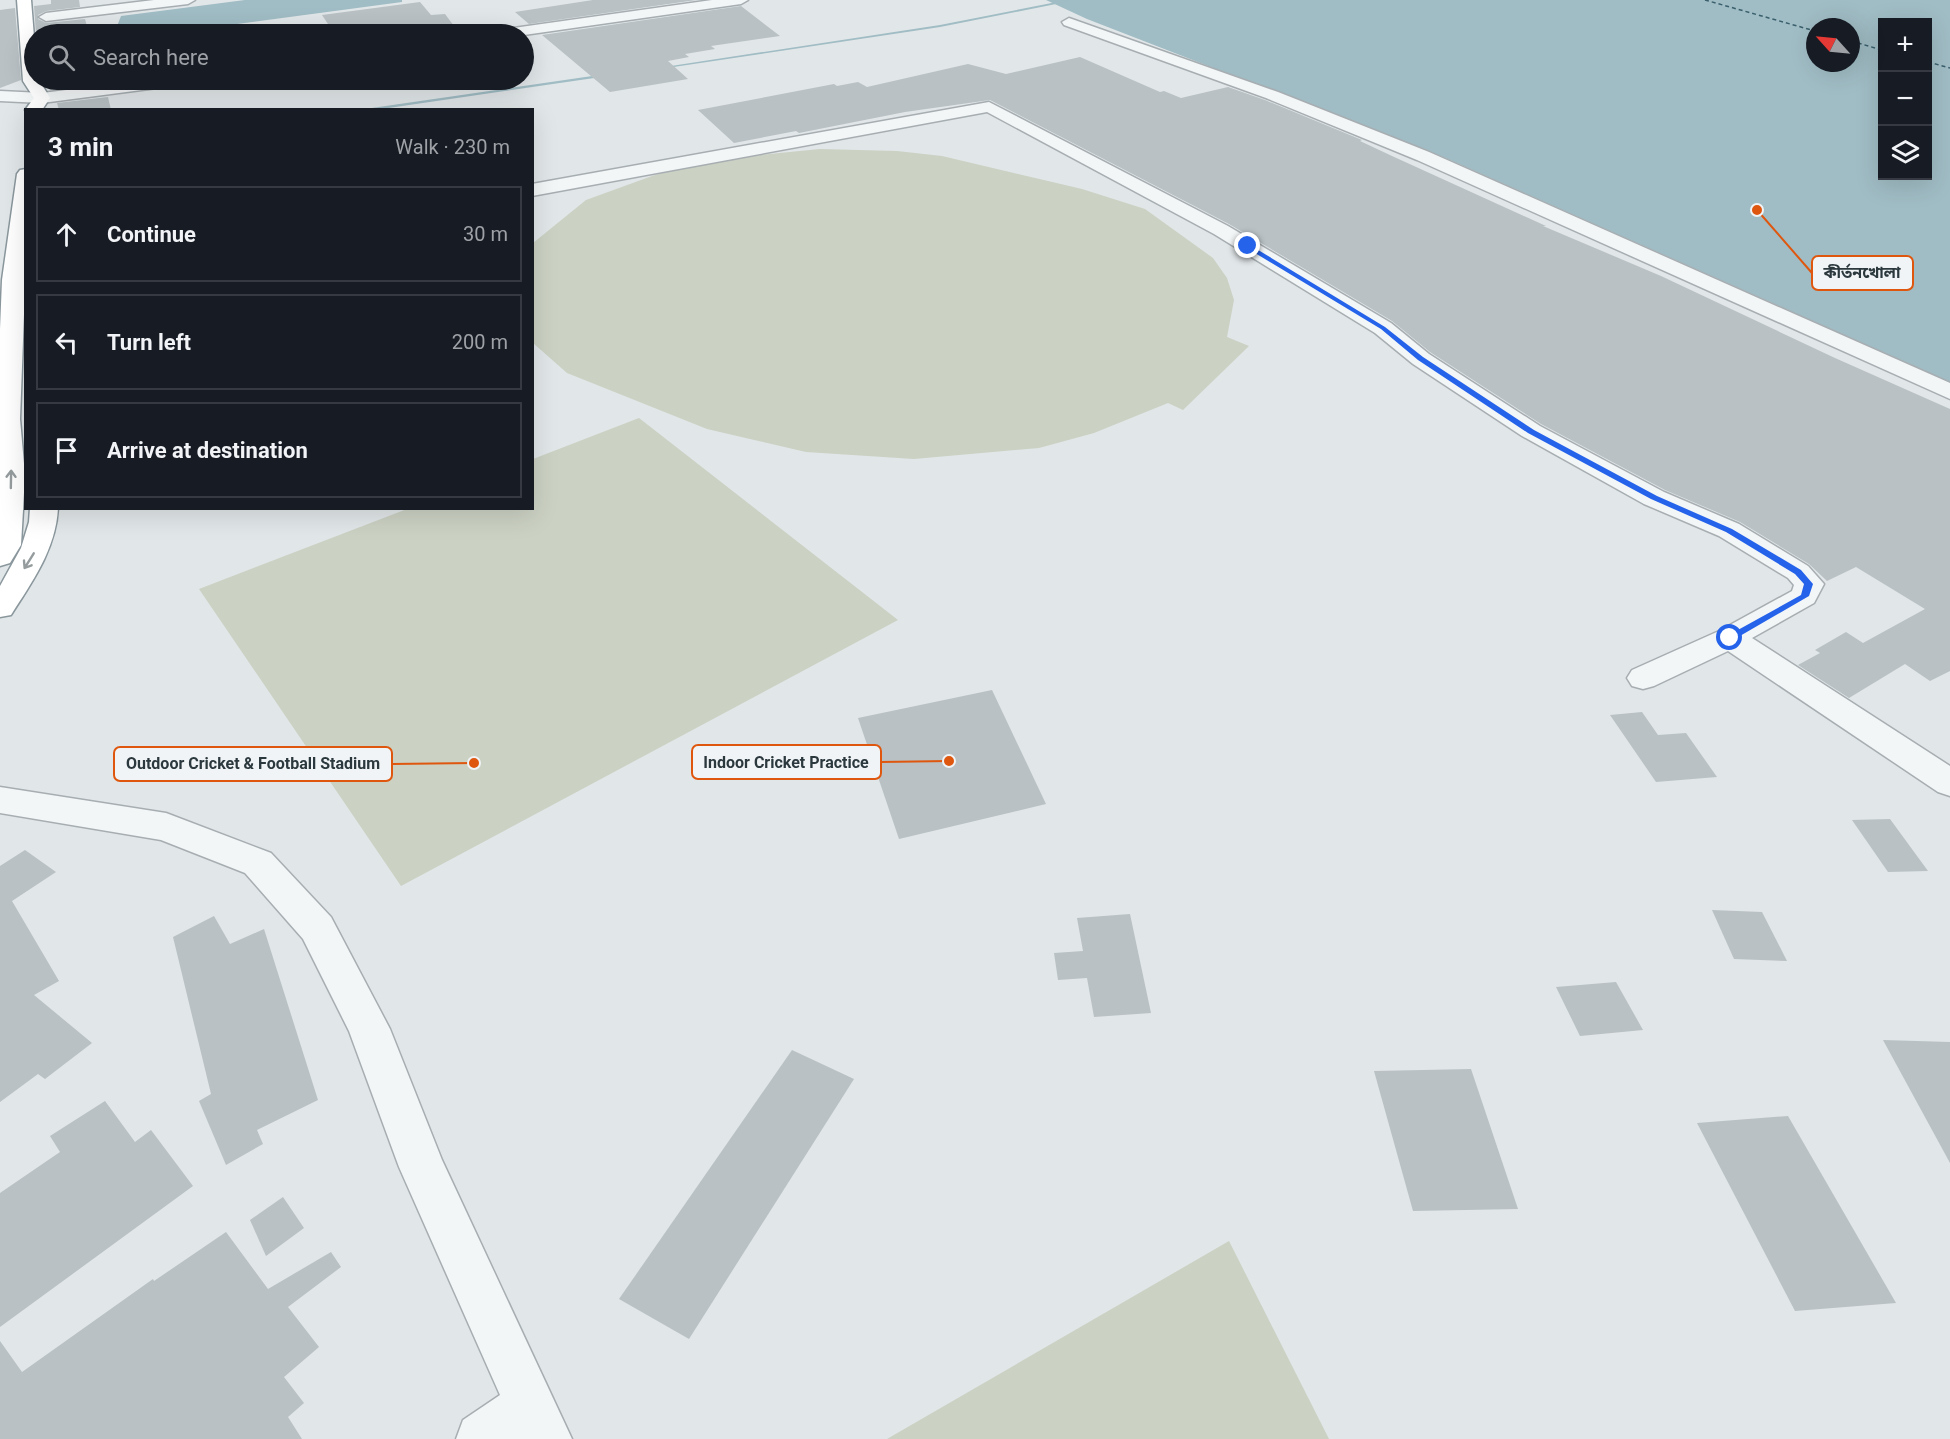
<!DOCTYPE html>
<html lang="en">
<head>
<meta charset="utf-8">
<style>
	body { margin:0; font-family:Roboto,"Noto Sans Bengali",sans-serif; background:#242831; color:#f1f3f6 }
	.controls { position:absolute; right:18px; top:18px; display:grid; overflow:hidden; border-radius:0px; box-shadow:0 6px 24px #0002 }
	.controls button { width:54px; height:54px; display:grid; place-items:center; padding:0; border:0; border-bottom:2px solid #363941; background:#171b24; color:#f1f3f6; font:30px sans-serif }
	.compass { position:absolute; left:1806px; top:18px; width:54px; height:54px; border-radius:50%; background:#171b24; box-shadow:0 6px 24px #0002; rotate:297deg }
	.stop { position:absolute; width:18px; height:18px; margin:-14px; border:4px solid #2563eb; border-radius:50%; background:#fff }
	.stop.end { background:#2563eb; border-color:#fff; box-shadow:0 2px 6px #0008 }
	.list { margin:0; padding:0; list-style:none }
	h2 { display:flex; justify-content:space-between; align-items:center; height:78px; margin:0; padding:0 24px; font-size:26px }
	h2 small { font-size:20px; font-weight:400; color:#9ea1a6 }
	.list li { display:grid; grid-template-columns:39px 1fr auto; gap:18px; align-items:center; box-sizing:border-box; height:96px; margin:0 12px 12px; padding:0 12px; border:2px solid #363941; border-radius:0px }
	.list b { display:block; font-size:22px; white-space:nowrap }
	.list em { font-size:20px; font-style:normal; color:#9ea1a6 }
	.icon { flex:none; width:33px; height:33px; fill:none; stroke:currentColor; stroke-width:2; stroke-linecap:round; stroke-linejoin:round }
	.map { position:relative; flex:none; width:1950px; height:1439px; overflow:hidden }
	.search { position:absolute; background:#171b24; box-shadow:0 6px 24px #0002; left:24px; top:24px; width:510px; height:66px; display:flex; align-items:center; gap:15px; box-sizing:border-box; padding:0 21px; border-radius:33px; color:#9ea1a6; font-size:22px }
	.panel { position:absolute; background:#171b24; box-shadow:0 6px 24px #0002; left:24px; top:108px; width:510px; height:402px; border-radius:0px }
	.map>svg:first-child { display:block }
	.green { fill:#cbd1c3 }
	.water { fill:#a0bcc4; fill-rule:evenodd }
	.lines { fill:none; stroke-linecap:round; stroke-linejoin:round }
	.stream { fill:#a0bcc4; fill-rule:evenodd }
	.ferry { stroke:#3a606d; stroke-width:1.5; stroke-dasharray:4 3; stroke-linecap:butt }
	.building { fill:#b9c1c4 }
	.street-casing { stroke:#a7aeb2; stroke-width:3 }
	.highway-casing { stroke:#8a979d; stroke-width:3 }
	.street { fill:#f3f6f7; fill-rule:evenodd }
	.highway { fill:#fff; fill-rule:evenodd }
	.oneway { stroke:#959c9e }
	.route { fill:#2563eb }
	.leader { fill:none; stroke:#df570e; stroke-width:2 }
	.callout-dot { fill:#df570e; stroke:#f0f4f6; stroke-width:2 }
	.callout { fill:#f0f4f6; stroke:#df570e; stroke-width:2 }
	.callout-label { font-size:16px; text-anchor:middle; font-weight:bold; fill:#2b383e }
</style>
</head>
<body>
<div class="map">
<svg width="1950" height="1439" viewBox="0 0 1950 1439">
	<rect width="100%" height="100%" fill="#e1e6e8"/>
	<!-- green -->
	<g class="green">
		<polygon points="820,149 897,151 942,156 1082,189 1145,209 1213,258 1227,278 1234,300 1227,337 1249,346 1183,410 1168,403 1094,433 1039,448 914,459 806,452 707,429 567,373 533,343 533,243 586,200 652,176 701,161"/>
		<polygon points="639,418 898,620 401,886 199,589 407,509 532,508 533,459"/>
		<polygon points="1229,1241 1329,1439 887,1439"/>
	</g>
	<!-- water -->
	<g class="water">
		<polygon points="245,0 402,0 402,2 162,34 114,34 121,16"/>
		<path d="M1046,0H1950V382L1443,157L1087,19ZM1882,22H1928V176H1882ZM1815,27H1851V63H1815Z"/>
	</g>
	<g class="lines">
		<!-- stream -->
		<g class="stream">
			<polygon points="1067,0 1076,0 940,27 660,69 658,68 940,25"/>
			<polygon points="606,74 608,76 375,110 358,110"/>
		</g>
		<!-- ferry -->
		<g class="ferry">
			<polyline points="1705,0 1815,31"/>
			<polyline points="1851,41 1882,50"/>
			<polyline points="1928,62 1950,68"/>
		</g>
	</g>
	<!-- building -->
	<g class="building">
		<polygon points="51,0 79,0 80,7 46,11 38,15 38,19 46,23 85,19 89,34 36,34 34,6 51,4"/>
		<polygon points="593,0 696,0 529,24 515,12"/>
		<polygon points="420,2 431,15 445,14 460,34 305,34 302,28 328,24 322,15"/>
		<polygon points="741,6 780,36 711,46 715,49 685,54 689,57 668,61 688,79 610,92 542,35"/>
		<polygon points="15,8 21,80 0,88 0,10"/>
		<polygon points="1080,57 1160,92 1164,91 1181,98 1228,87 1265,100 1362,140 1360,141 1392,156 1546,226 1543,226 1661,276 1835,358 1950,409 1950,671 1930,681 1905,664 1849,698 1798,665 1820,653 1815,650 1846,632 1863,643 1925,609 1856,567 1827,581 1809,564 1740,522 1665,490 1541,424 1430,352 1392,321 1229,224 990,100 905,112 799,133 796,131 734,143 698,110 834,84 837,86 858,82 867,87 968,64 1006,74"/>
		<polygon points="51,80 101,80 105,83 54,89"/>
		<polygon points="108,97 111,110 59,110 57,103"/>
		<polygon points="992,690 1046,804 899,839 858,718"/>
		<polygon points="1642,712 1658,735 1686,733 1717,777 1656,782 1610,715"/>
		<polygon points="1890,819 1928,871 1888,872 1852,820"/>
		<polygon points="25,850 56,872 12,901 59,981 34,995 92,1043 45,1079 38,1074 0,1102 0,866"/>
		<polygon points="1712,910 1762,912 1787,961 1734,959"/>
		<polygon points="1130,914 1151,1013 1094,1017 1087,978 1058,980 1054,953 1083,951 1077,918"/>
		<polygon points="214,916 230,944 264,929 318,1100 257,1130 263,1144 226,1165 199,1101 211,1094 173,937"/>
		<polygon points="1616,982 1643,1030 1580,1036 1556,987"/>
		<polygon points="1883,1040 1950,1042 1950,1163"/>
		<polygon points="792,1050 854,1079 689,1339 619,1299"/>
		<polygon points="1471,1069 1518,1209 1413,1211 1374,1071"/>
		<polygon points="105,1101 135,1142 151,1130 193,1186 0,1327 0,1193 60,1152 50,1136"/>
		<polygon points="1788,1116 1896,1303 1795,1311 1697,1123"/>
		<polygon points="283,1197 304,1228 266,1256 250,1220"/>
		<polygon points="226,1232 268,1289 331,1252 341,1267 288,1307 319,1347 284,1377 304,1403 288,1417 302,1439 0,1439 0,1341 22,1372 153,1279 154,1281"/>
	</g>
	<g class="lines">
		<defs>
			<g id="street">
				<polygon points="154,0 195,0 188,4 46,21 39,17 46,13"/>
				<polygon points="712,0 748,0 741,4 524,35 493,34 500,30"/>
				<polygon points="1069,18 1278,92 1429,152 1950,383 1950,399 1417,160 1266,98 1064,25 1062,22"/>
				<polygon points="147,80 188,80 180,85 42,103 0,101 0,91 42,93"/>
				<polygon points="989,102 1228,226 1391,323 1429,354 1540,426 1664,492 1739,524 1808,566 1824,584 1814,603 1752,638 1950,766 1950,796 1938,792 1728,651 1654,686 1643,689 1632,686 1627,678 1632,670 1719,631 1792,591 1794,585 1788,578 1719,536 1644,504 1522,436 1413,364 1375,333 1214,234 987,112 532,196 532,184"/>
				<polygon points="0,787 166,813 271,853 331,917 390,1029 442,1160 572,1439 456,1439 463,1420 500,1395 399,1167 349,1031 303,939 245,873 161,840 0,813"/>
			</g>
			<g id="highway">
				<polygon points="17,0 31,0 34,37 34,80 39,80 50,98 42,110 25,110 34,98 23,81"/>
				<polygon points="26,169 26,262 20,419 25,475 21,545 10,563 0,566 0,329 2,280 17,174 20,170"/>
				<path d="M30,508H58C56,549 32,582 11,615L0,617V586L21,548L29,522Z"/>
			</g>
		</defs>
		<!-- street casing -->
		<use href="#street" class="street-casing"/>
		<!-- highway casing -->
		<use href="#highway" class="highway-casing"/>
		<!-- street -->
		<use href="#street" class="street"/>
		<!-- highway -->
		<use href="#highway" class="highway"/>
	</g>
	<!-- one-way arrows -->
	<defs><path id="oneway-shaft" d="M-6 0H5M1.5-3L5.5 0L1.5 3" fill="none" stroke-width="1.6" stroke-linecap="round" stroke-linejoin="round" transform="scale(1.5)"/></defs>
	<g class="oneway">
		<use href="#oneway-shaft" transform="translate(11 479) rotate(-89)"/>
		<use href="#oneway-shaft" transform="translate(29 561) rotate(122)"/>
	</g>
	<!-- route -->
	<polygon class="route" points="1245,245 1250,245 1385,327 1423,357 1534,430 1657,496 1732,529 1801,570 1813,584 1809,596 1733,640 1727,640 1727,636 1801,595 1804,584 1795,574 1726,532 1651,499 1528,433 1418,360 1381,329 1245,247"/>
	<!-- callouts -->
	<path class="leader" d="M1757 210L1812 273M949 761L881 762M474 763L392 764"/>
	<g class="callout-dot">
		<circle cx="1757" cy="210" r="6"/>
		<circle cx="949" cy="761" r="6"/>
		<circle cx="474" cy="763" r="6"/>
	</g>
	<g class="callout">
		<rect x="1812" y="256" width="101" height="34" rx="6"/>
		<rect x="692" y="745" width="189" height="34" rx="6"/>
		<rect x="114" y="747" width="278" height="34" rx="6"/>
	</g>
	<g class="callout-label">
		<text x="1862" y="278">কীর্তনখোলা</text>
		<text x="786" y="768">Indoor Cricket Practice</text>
		<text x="253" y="769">Outdoor Cricket &amp; Football Stadium</text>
	</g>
</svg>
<div class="controls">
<button>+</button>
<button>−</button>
<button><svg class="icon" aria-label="layers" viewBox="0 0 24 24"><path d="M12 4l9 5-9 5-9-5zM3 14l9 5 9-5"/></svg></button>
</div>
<svg class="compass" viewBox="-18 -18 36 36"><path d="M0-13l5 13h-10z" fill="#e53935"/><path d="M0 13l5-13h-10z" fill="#9ea1a6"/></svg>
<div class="stop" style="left:1730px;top:638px"></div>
<div class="stop end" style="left:1248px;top:246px"></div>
<div class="search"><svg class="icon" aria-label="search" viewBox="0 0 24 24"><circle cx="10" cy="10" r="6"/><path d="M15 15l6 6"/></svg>Search here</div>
<section class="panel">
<h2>3 min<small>Walk · 230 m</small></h2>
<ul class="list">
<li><svg class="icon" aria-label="ahead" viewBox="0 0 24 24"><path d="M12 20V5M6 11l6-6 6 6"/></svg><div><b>Continue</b></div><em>30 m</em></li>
<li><svg class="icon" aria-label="left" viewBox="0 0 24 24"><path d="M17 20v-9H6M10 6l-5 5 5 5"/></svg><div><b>Turn left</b></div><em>200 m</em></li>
<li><svg class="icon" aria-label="arrive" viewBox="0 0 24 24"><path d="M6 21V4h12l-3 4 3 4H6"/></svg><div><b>Arrive at destination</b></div></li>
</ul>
</section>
</div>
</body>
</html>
